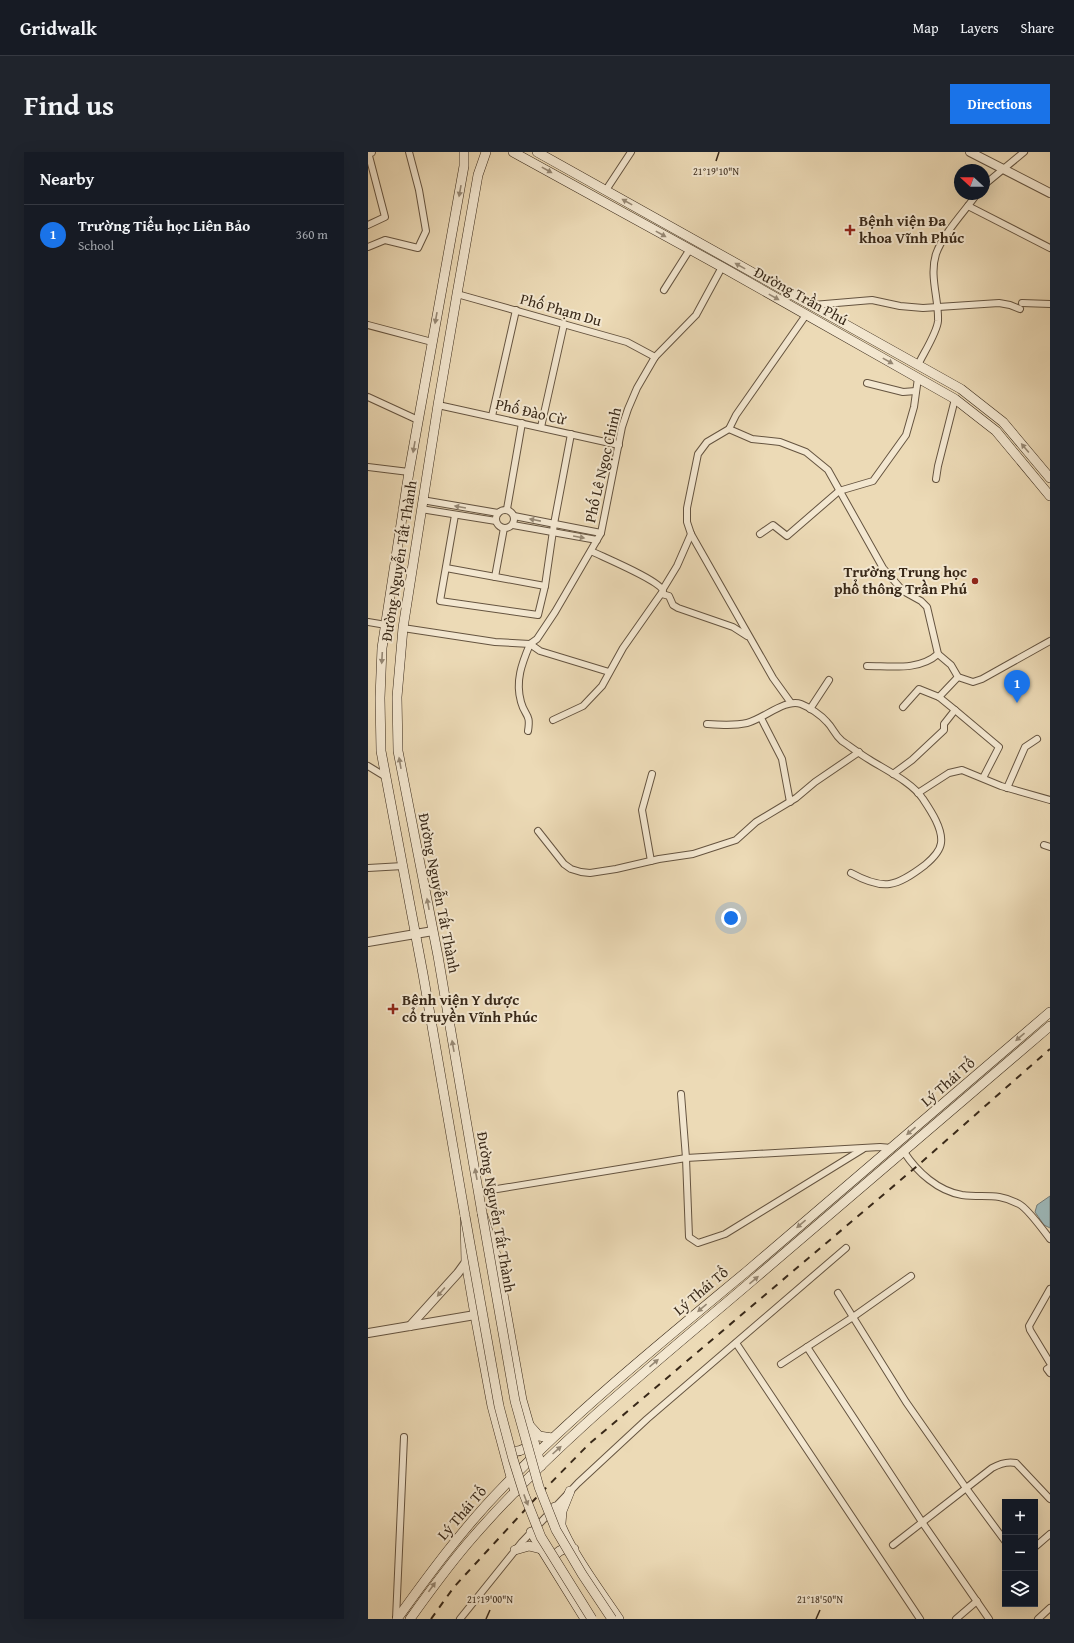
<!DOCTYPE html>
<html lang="en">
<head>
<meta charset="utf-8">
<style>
	body { margin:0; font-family:"Gentium Book Plus",serif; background:#20242c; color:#f1f3f6 }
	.controls { position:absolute; right:12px; bottom:12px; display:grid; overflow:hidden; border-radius:0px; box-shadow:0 4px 16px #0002 }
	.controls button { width:36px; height:36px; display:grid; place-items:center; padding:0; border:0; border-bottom:1px solid #363941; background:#171b24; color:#f1f3f6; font:20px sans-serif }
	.compass { position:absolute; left:586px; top:12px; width:36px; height:36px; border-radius:50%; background:#171b24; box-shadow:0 4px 16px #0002; rotate:291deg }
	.you { position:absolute; left:363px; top:766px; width:14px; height:14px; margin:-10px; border:3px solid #fff; border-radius:50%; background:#1a73e8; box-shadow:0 0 0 6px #1a73e833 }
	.badge { display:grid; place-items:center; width:26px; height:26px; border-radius:50%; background:#1a73e8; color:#fff; font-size:13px; font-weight:700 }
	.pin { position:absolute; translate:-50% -33px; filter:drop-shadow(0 1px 2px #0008) }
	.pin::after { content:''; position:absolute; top:21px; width:14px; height:12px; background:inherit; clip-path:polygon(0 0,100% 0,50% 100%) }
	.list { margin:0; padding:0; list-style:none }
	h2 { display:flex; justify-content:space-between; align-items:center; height:52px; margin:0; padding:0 16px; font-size:17px }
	h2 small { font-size:13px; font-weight:400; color:#9ea1a6 }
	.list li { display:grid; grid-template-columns:26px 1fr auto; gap:12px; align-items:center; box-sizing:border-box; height:60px; padding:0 16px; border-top:1px solid #363941 }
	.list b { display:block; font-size:15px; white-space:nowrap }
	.list p { margin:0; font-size:13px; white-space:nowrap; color:#9ea1a6 }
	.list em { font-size:13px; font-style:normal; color:#9ea1a6 }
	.icon { flex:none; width:22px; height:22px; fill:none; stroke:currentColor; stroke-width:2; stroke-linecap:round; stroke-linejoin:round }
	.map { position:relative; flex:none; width:682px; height:1467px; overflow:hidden; border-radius:0px }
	header { display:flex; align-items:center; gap:24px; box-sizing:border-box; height:56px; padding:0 20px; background:#171b24; border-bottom:1px solid #363941 }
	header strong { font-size:19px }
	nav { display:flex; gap:22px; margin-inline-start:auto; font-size:14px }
	.intro { display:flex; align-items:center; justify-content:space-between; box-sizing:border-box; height:96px; padding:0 24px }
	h1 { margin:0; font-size:28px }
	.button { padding:10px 18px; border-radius:0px; background:#1a73e8; color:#fff; font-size:14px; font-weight:700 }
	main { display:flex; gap:24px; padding:0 24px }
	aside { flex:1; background:#171b24; border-radius:0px; box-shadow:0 4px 16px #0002 }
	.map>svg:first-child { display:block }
	.water { fill:#9db8b9; stroke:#757e79 }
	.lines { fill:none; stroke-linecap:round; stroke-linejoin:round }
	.minor-casing { stroke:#655440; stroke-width:8 }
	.tertiary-casing { stroke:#655440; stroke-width:10 }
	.secondary-casing { stroke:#382818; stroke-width:10 }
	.minor { stroke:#f3e7d0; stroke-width:6 }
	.tertiary { stroke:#f3e7d0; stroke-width:8 }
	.secondary { stroke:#f3e7d0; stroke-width:9 }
	.rail { stroke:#382818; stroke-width:2; stroke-dasharray:7 7; stroke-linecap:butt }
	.secondary-bridge-casing { stroke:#382818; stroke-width:10; stroke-linecap:butt }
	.secondary-bridge { stroke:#f3e7d0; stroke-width:9 }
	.oneway { fill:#968874 }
	.ticks { fill:none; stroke:#382818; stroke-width:1.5 }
	.poi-dot { fill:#8f2418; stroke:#f3e7d0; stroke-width:1.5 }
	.labels { text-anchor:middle; stroke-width:4; stroke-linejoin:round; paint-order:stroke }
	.poi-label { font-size:15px; font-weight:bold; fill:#382818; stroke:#f3e7d0; text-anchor:start }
	.street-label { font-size:15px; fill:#382818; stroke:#f3e7d0 }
	.ticks-label { font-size:10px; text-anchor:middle; fill:#382818; stroke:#f3e7d0; stroke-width:4; stroke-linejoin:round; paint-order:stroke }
</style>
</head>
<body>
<header>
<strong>Gridwalk</strong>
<nav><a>Map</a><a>Layers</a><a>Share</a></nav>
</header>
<div class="intro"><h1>Find us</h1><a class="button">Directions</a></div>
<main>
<aside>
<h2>Nearby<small></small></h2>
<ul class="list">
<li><span class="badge">1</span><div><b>Trường Tiểu học Liên Bảo</b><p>School</p></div><em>360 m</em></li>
</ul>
</aside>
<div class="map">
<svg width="682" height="1467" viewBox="0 0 682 1467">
	<rect width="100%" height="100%" fill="#ecdab6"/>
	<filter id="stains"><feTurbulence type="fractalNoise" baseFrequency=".005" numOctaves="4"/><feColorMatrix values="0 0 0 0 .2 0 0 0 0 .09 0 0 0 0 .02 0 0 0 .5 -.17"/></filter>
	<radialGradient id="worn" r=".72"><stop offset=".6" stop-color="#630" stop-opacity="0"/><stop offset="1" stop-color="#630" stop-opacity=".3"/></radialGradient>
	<!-- water -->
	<polygon class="water" points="682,1044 682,1076 676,1073 667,1060 669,1053"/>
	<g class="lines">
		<defs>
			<g id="minor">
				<polyline points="616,33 656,0"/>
				<polyline points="238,38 263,0"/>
				<polyline points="600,54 682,96"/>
				<polyline points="0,73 17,65 0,0"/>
				<polyline points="0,95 17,88 50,96 58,79 51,38 41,0"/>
				<polyline points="296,138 322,97"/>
				<polyline points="89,142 259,190 287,205"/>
				<polyline points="654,151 682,152"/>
				<polyline points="445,153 504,148 532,154 555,156 631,151 642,153 652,157"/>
				<polyline points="0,173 64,190"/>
				<path d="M550,213C555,202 569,181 570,169C571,147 561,124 568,102C575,82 596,60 609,42"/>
				<polyline points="499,231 535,240 548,239"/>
				<polyline points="0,245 50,268"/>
				<polyline points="70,253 251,293"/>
				<polyline points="124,264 148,158"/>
				<polyline points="173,275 196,172"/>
				<polyline points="361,277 384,287 412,290 438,300 460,318 515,416 535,439 553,449 559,455 570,502 583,513 590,525 605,530 614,527 682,489"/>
				<polyline points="0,315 41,320"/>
				<polyline points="568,327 570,314 587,247"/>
				<polyline points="54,348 130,361"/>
				<polyline points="53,357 128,369"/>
				<polyline points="139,357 154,271"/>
				<circle cx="137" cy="367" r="9"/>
				<polyline points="87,363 72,449 170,463 177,434 186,372 203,282"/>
				<polyline points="146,364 233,381"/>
				<polyline points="145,373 229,388"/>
				<polyline points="392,382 405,373 419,384 471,339 505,329 538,283 546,255 550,226"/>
				<polyline points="78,416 177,434"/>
				<polyline points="127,425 136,376"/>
				<polyline points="295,437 309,414 323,382"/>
				<polyline points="294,442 301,444 305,453 310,456 365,475 379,484"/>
				<polyline points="0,470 18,473"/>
				<polyline points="35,476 127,490 162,492 169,487 187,460 233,381 254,275 260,257 269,236 287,205 328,163 354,115"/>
				<path d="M499,514C523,514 551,519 570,502"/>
				<polyline points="423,551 405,526 323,382 319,370 319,356 330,302 339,290 361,277 368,263 438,163"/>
				<polyline points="535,555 551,537 571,545"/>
				<polyline points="442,557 461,528"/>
				<polyline points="587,558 631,595 615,626"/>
				<polyline points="393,566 414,607 422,650"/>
				<path d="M185,568L215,554L234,534L255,496L295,439C293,429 235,405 223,399"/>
				<path d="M339,572C353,573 366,574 379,571C395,567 418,546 433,552C441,555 453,563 459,570C466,577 465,581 474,589C483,595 492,602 502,608C518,618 545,631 555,647C563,659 575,677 573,691C572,700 563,708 557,713C528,735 516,739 483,721"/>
				<path d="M160,579C163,561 157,565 153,550C147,529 154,511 162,492L172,499L241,520"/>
				<polyline points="0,614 18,625"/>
				<polyline points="525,622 544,608 576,578 576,572 587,558 571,545 590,525"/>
				<polyline points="639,636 657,595 669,587"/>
				<polyline points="550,641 581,621 594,618 633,634 682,648"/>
				<polyline points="170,679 196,712 203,717 213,720 222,721 248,717 291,707 325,702 368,688 388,670 428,646 447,630 491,600"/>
				<polyline points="676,693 682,695"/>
				<polyline points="283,709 274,658 284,622"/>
				<polyline points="0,716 35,714"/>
				<polyline points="313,942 318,1006 321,1085 330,1091 357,1082 495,997"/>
				<path d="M536,1000C549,1020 570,1039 594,1043C616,1046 629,1040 651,1052C659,1056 676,1079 682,1087"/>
				<polyline points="111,1040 318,1006 512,995 524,996"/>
				<polyline points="682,1137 661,1174 662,1178 682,1211"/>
				<polyline points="470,1141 538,1250 598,1336 637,1389"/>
				<polyline points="368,1191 552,1467"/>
				<polyline points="439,1195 554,1370 621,1467"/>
				<polyline points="413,1212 485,1165 543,1124"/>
				<polyline points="682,1215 679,1217 682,1221"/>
				<path d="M525,1393L624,1316C631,1312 639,1309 648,1311L682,1347"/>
				<polyline points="667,1395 682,1382"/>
				<polyline points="28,1467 36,1285"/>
				<polyline points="92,1467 154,1390 210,1331 279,1267 478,1096"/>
				<polyline points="588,1467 609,1449"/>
				<polyline points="670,1467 682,1456"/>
			</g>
			<g id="tertiary">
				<polyline points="0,0 3,0"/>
				<polyline points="602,0 682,41"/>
				<polyline points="0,790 65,779"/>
				<polyline points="42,1174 90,1121 98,1110"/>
				<polyline points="0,1181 107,1163"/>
			</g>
			<g id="secondary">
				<polyline points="96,0 96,14 41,320 14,496 12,546 13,599 55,822 97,1064 98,1110 107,1163 124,1254 147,1340"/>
				<polyline points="118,0 110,23 89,142 70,253 35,476 29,545 30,599 70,804 114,1061 128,1103 154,1248 173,1314"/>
				<polyline points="145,0 354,115 587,247 628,279 682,344"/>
				<polyline points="169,0 593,237 635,270 682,326"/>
				<polyline points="162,1274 171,1284 184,1286"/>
				<path d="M137,1297C148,1302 157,1299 164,1289"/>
				<path d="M187,1355C194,1389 231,1437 251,1467"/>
				<polyline points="193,1371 194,1359 202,1339"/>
				<polyline points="163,1380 217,1467"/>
				<polyline points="147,1398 161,1394 173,1397"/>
				<path d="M184,1412C186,1400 194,1395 206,1397"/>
				<path d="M29,1467C62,1421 96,1375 136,1334C211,1257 295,1189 378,1120C480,1034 581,947 682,860"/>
				<path d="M42,1467C62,1439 83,1410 106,1384C189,1289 289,1210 385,1128C484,1044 583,959 682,874"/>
			</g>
		</defs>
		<!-- minor casing -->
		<use href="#minor" class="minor-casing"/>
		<!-- tertiary casing -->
		<use href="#tertiary" class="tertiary-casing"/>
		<!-- secondary casing -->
		<use href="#secondary" class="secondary-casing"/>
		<!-- minor -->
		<use href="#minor" class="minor"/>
		<!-- tertiary -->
		<use href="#tertiary" class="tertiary"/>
		<!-- secondary -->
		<use href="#secondary" class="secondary"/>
		<!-- rail -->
		<polyline class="rail" points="63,1467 86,1435 167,1347 221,1292 548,1015 682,897"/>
		<defs>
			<g id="secondary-bridge">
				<polyline points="114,1061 147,1249 171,1335 188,1378 214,1422 244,1467"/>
				<polyline points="97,1064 131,1254 145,1307 156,1342 173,1385 224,1467"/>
			</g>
		</defs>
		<!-- secondary-bridge casing -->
		<use href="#secondary-bridge" class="secondary-bridge-casing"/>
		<!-- secondary-bridge -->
		<use href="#secondary-bridge" class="secondary-bridge"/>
	</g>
	<!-- one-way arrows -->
	<defs><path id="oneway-solid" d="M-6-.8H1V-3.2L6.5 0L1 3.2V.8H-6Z"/></defs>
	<g class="oneway">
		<use href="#oneway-solid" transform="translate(179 18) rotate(29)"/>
		<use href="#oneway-solid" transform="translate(92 39) rotate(100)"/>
		<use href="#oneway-solid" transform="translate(259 50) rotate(-151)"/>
		<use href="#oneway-solid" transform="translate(293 82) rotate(29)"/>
		<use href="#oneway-solid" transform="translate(372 114) rotate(-151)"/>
		<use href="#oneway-solid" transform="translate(406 145) rotate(29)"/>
		<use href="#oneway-solid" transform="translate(68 166) rotate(100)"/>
		<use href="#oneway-solid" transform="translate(520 209) rotate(29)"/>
		<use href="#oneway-solid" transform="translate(46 295) rotate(100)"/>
		<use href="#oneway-solid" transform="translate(657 296) rotate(-130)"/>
		<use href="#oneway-solid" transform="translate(92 355) rotate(-170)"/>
		<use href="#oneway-solid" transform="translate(167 368) rotate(-169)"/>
		<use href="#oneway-solid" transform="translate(211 385) rotate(10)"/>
		<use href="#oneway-solid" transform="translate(14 506) rotate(93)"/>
		<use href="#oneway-solid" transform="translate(32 611) rotate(-100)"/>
		<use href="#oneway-solid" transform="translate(60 752) rotate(-101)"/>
		<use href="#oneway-solid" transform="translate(652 885) rotate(139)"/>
		<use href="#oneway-solid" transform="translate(85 894) rotate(-100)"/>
		<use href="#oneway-solid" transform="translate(543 979) rotate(140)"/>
		<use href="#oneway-solid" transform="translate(108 1022) rotate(-100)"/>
		<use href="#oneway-solid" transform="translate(433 1072) rotate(140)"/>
		<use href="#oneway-solid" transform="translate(386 1128) rotate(-40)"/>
		<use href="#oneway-solid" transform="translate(73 1140) rotate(131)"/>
		<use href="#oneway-solid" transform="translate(334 1156) rotate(140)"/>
		<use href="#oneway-solid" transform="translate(286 1211) rotate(-40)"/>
		<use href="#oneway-solid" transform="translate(189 1298) rotate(-42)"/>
		<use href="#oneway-solid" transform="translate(158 1348) rotate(69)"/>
		<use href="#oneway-solid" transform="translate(64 1435) rotate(-54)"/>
	</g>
	<!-- ticks -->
	<path class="ticks" d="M348,9L351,0M118,1467L122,1458M448,1467L452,1458"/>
	<!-- markers -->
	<g class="poi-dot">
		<path d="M480 72h4v4h4v4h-4v4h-4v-4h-4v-4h4z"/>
		<circle cx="607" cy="429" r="4"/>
		<path d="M23 851h4v4h4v4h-4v4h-4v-4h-4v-4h4z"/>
	</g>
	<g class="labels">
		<!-- poi labels -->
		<g class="poi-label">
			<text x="491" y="74">Bệnh viện Đa<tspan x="491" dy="17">khoa Vĩnh Phúc</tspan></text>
			<text x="599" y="425" text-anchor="end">Trường Trung học<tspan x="599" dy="17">phổ thông Trần Phú</tspan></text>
			<text x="34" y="853">Bệnh viện Y dược<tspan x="34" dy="17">cổ truyền Vĩnh Phúc</tspan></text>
		</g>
		<!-- street labels -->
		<g class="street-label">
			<text transform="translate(433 144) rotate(29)" y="5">Đường Trần Phú</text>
			<text transform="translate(193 158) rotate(16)" y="5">Phố Phạm Du</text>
			<text transform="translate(163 260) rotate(13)" y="5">Phố Đào Cừ</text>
			<text transform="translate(235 313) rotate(-77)" y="5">Phố Lê Ngọc Chinh</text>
			<text transform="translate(31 409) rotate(-81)" y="5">Đường Nguyễn Tất Thành</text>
			<text transform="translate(71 741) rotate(79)" y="5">Đường Nguyễn Tất Thành</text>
			<text transform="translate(580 930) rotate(-41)" y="5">Lý Thái Tổ</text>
			<text transform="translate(128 1060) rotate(80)" y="5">Đường Nguyễn Tất Thành</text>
			<text transform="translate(333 1139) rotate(-40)" y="5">Lý Thái Tổ</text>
			<text transform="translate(94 1361) rotate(-49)" y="5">Lý Thái Tổ</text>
		</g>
	</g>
	<g class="ticks-label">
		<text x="348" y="23">21°19'10"N</text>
		<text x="122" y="1451">21°19'00"N</text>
		<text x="452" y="1451">21°18'50"N</text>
	</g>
	<rect width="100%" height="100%" filter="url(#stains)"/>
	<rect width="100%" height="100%" fill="url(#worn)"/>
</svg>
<div class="controls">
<button>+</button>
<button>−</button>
<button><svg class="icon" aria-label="layers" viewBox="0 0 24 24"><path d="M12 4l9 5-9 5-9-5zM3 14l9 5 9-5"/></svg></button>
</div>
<svg class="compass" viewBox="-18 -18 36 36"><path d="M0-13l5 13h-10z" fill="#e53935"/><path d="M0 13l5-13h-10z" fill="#9ea1a6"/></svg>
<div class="you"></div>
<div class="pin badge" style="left:649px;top:551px">1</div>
</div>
</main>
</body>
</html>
